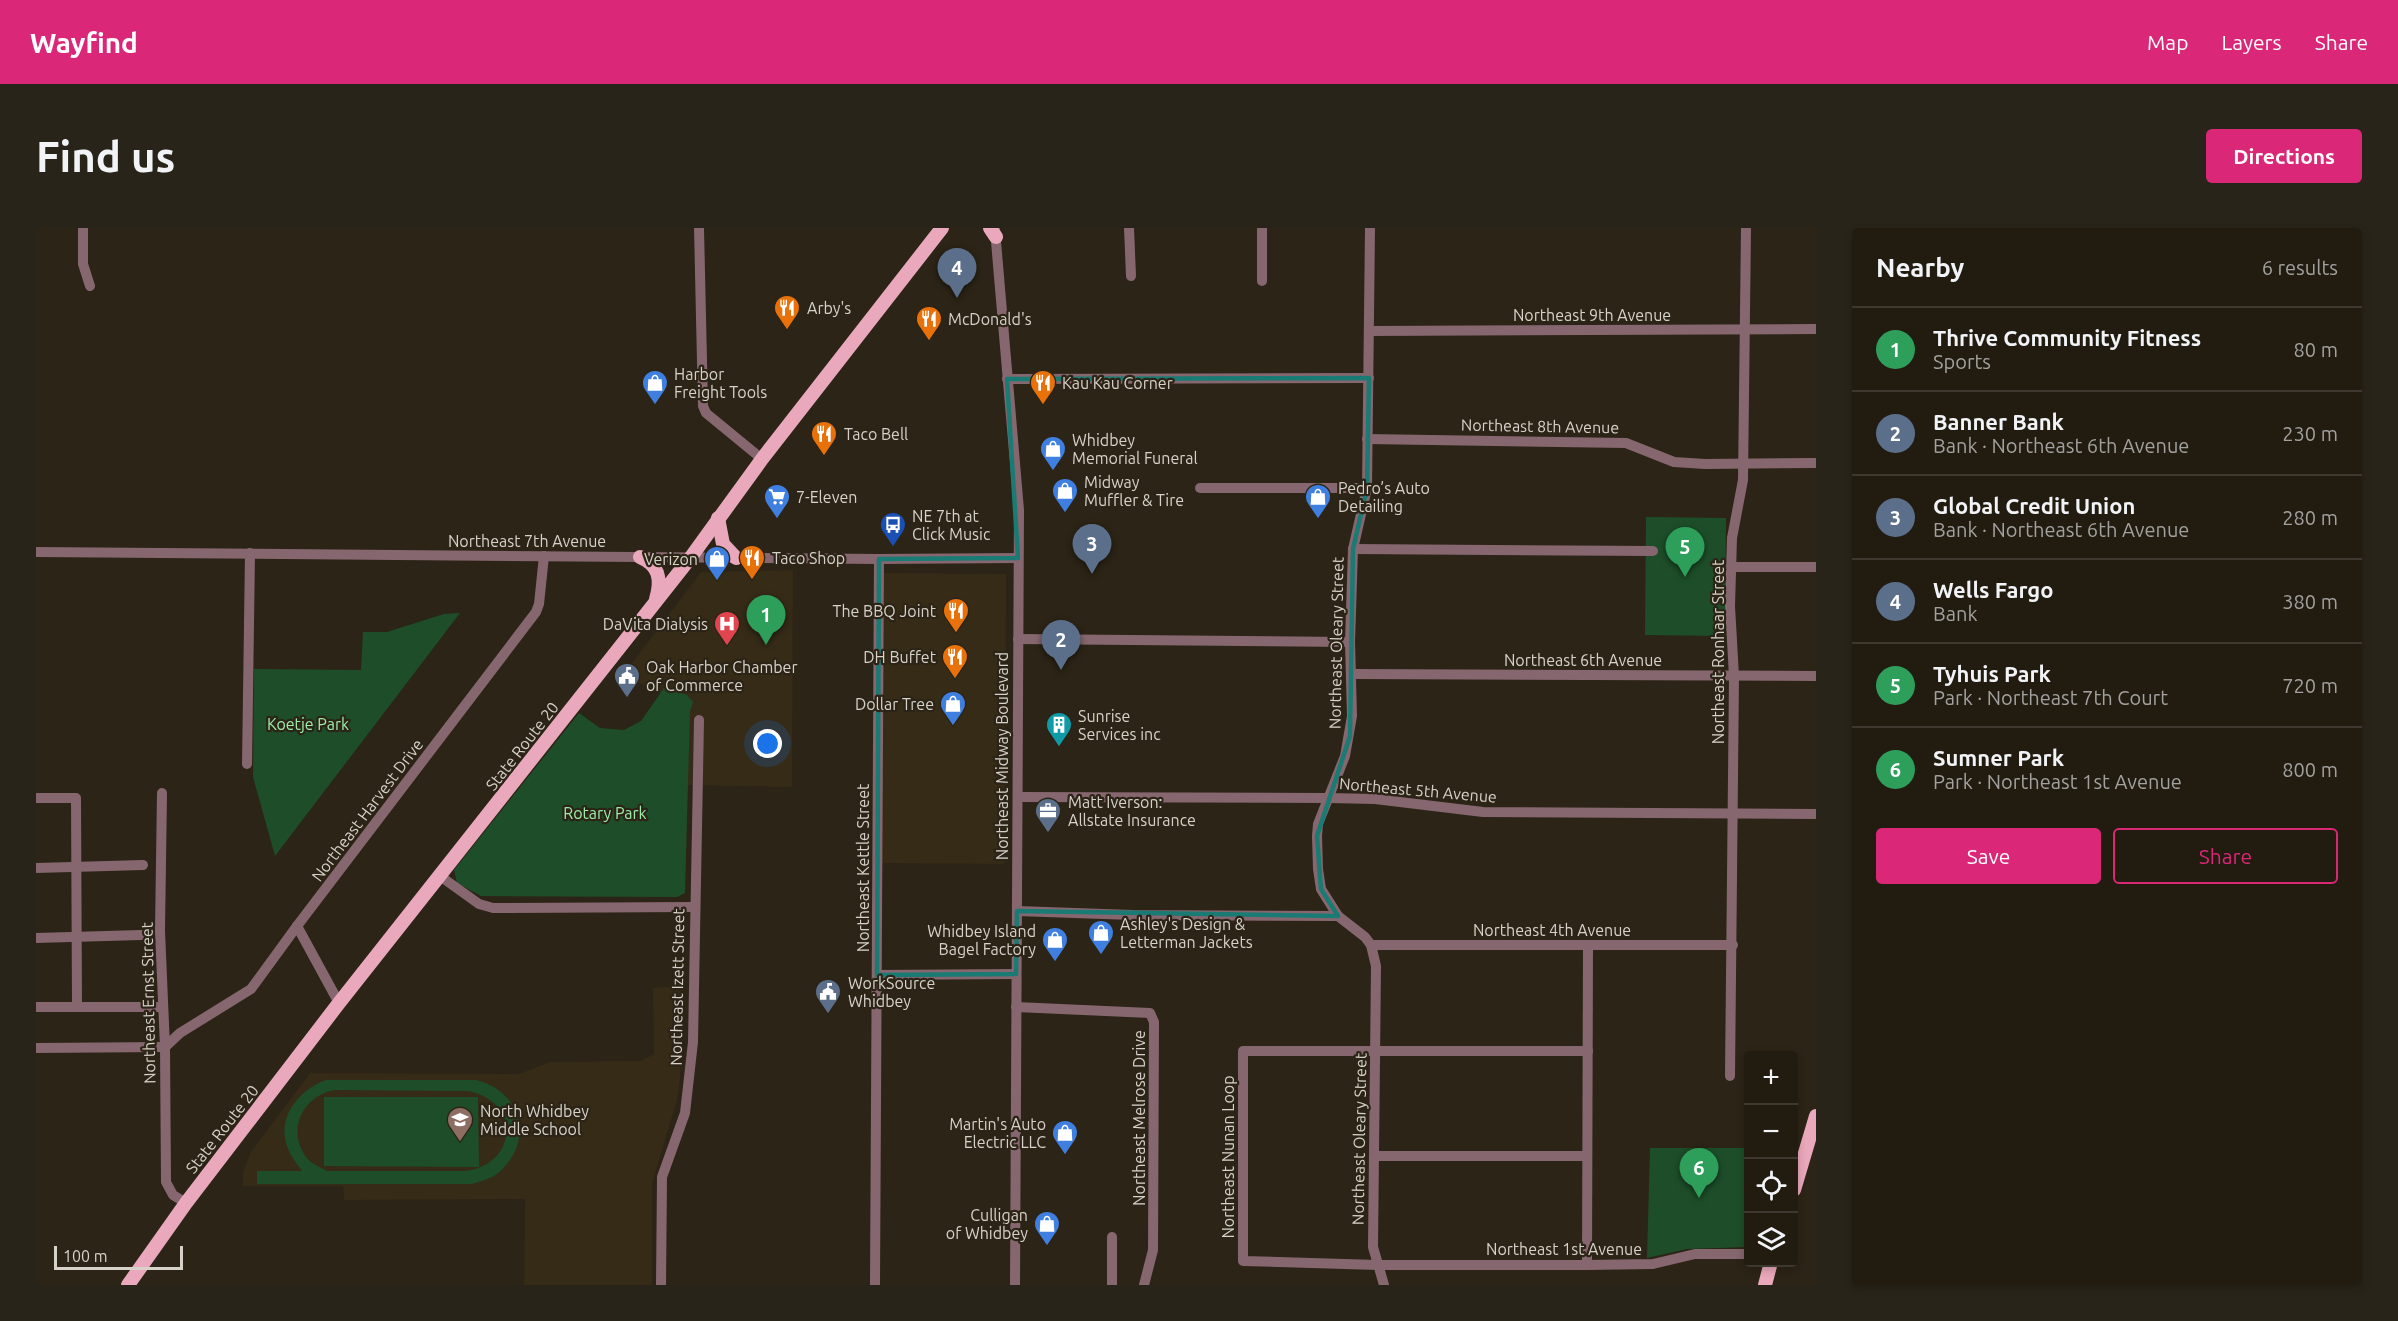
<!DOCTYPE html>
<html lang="en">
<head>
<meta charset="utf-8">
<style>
	body { margin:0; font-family:Ubuntu,sans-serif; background:#292419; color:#f1f3f6 }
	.controls { position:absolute; right:18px; bottom:18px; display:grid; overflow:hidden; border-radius:6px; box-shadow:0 3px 9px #0003 }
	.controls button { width:54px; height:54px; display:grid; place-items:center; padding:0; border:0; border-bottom:2px solid #3e3930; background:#211b10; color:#f1f3f6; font:30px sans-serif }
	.scale { position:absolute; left:18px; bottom:15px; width:129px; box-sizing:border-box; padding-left:6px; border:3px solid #d7d2c9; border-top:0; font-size:16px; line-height:21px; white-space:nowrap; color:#d7d2c9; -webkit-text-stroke:4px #2c2416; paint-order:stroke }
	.you { position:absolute; left:732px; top:516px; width:21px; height:21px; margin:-15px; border:4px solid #fff; border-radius:50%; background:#1a73e8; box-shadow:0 0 0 9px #1a73e833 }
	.badge { display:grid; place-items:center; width:39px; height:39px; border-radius:50%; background:#db2777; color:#fff; font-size:20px; font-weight:700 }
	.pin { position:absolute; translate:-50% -50px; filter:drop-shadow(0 2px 3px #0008) }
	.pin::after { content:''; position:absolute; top:32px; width:21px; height:18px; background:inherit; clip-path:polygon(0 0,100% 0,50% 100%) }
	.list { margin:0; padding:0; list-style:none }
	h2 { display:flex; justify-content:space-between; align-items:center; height:78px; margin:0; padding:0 24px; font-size:26px }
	h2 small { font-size:20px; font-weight:400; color:#a2a19f }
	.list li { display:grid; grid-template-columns:39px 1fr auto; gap:18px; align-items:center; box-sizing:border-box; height:84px; padding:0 24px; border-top:2px solid #3e3930 }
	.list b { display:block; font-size:22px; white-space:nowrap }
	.list p { margin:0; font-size:20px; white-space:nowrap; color:#a2a19f }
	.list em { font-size:20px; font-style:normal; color:#a2a19f }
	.actions { display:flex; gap:12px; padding:18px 24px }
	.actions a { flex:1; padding:14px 0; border:2px solid #db2777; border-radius:6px; text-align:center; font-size:21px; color:#db2777 }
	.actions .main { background:#db2777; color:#fff }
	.icon { flex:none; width:33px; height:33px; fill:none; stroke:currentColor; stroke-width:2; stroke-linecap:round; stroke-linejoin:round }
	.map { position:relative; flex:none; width:1780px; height:1057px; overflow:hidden; border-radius:6px }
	header { display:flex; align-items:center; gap:36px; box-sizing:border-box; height:84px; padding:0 30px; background:#db2777; color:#fff }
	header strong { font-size:28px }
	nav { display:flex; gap:33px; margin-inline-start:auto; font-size:21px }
	.intro { display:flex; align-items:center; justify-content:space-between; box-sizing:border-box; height:144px; padding:0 36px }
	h1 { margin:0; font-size:42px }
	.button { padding:15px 27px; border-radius:6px; background:#db2777; color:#fff; font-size:21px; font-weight:700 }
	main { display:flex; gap:36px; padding:0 36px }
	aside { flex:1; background:#211b10; border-radius:6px; box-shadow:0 3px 9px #0003 }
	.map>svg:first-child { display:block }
	.built { fill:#362b17 }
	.green { fill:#1d4e29; fill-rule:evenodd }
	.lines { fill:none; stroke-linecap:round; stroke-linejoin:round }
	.minor { stroke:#86676f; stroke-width:10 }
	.major { stroke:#e9a8bb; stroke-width:14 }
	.marked { fill:none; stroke:#197b73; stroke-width:4.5; stroke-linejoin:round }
	.labels { text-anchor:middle; stroke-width:4.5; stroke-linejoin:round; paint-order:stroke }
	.poi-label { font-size:16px; fill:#d7d2c9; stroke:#2c2416; text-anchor:start }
	.street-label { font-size:16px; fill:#d7d2c9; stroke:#2c2416 }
	.park-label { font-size:16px; fill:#9beda9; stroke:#2c2416 }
</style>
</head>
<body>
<header>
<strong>Wayfind</strong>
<nav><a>Map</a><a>Layers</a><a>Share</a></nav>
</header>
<div class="intro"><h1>Find us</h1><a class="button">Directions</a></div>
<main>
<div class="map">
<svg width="1780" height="1057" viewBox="0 0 1780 1057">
	<rect width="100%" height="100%" fill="#2c2416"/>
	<!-- built -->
	<g class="built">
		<polygon points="757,342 756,559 649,557 650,478 587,447 665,344"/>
		<polygon points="848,345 970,346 968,636 846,635"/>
		<polygon points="645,758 644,851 641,872 616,956 616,1057 488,1057 489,971 308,972 307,958 207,958 207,944 215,924 274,845 483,846 514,834 605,833 618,826 617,760"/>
	</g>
	<!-- green -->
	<g class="green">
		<polygon points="1610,289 1690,290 1689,408 1609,407"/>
		<polygon points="424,385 239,628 217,549 218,441 325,442 327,404 351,404 408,386"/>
		<polygon points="628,460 651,467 657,474 654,483 649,665 641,669 445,668 421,655 418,642 543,485 564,500 588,502 605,493"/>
		<path d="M290,852H440C486,863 499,914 462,945C455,951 445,953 436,956H221V943H266C262,937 256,930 253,923C238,892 262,862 290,852ZM299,862L432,863C485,873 482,936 430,943H291C282,938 273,935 268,926C251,899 269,867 299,862Z"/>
		<polygon points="288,869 442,869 443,939 288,938"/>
		<polygon points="1614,920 1712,920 1712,1019 1651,1021 1611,1030"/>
	</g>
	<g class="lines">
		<!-- minor -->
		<g class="minor">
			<polyline points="47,0 47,36 54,58"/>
			<polyline points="663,0 667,178 670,185 726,231"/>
			<polyline points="1093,0 1095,48"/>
			<polyline points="1226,0 1226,53"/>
			<polyline points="1334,0 1331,260 1317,321 1314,414 1316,488 1309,528 1282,596 1281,608 1282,641 1285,661 1302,688 1329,709 1335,717 1340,738 1337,1019 1348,1057"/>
			<polyline points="959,2 983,282 979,1057"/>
			<polyline points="1333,103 1780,101"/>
			<polyline points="971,151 1333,150"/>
			<polyline points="1331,211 1590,215 1638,234 1669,236 1780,235"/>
			<polyline points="1164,260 1331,260"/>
			<polyline points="1317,321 1617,323"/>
			<polyline points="0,324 843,331 982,330"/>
			<polyline points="1697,339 1780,339"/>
			<polyline points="982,411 1314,414"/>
			<polyline points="1315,446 1780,448"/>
			<polyline points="211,536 214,325"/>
			<polyline points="126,565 124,703 129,819 130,954 137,967 150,975"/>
			<polyline points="982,569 1292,570 1339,571 1447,584 1780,586"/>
			<polyline points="0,570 40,570 41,779"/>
			<polyline points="0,640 107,637"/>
			<polyline points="404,648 443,676 457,680 658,679"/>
			<polyline points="981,683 1096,687 1302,688"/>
			<polyline points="261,698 303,775"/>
			<polyline points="0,710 105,707"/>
			<polyline points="1335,717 1697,717"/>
			<polyline points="841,747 980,746"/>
			<polyline points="0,779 127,779"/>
			<polyline points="980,779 1114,785 1118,794 1117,1022 1108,1057"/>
			<polyline points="129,819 144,805 215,761 261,698 500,384 503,376 508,328"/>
			<polyline points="0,820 129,819"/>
			<polyline points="1552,823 1207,823 1207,1033 1342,1037 1551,1037 1617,1036 1659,1026 1712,1026"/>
			<polyline points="1694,848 1698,448 1694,378 1696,310 1707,252 1710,0"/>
			<polyline points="1338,928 1551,928"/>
			<polyline points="1076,1009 1076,1057"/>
			<polyline points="1551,1037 1552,717"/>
			<polyline points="625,1057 626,949 649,885 657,814 663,492"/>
			<polyline points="839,1057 843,331"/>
		</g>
		<!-- major -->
		<g class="major">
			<polyline points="954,0 960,9"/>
			<polyline points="682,290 687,316 700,330"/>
			<path d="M604,329C623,337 626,351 620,371"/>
			<polyline points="1758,962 1780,888"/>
			<polyline points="92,1057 150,975 303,775 655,329 726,231 906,0"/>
			<polyline points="1729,1057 1735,1034"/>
		</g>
	</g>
	<!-- marked area -->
	<path class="marked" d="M1333,150L1331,260L1317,321L1314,508L1281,608L1285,661L1302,688L981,683L980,746L841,747L843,331L982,330L971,151Z"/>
	<!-- icons -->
	<defs>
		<symbol id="restaurant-pin" viewBox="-11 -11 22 30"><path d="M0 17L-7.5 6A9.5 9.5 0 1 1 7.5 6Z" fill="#e8710a" stroke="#2c2416"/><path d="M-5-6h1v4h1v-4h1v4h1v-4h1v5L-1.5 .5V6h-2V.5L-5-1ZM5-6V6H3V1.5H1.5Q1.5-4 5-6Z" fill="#fff"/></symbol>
		<symbol id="shop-pin" viewBox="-11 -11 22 30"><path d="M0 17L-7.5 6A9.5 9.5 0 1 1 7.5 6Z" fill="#3f7fe0" stroke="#2c2416"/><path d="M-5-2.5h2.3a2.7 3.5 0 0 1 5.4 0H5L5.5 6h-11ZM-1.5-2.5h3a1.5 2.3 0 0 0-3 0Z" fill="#fff"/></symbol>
		<symbol id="supermarket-pin" viewBox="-11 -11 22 30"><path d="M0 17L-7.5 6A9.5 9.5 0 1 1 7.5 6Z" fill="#3f7fe0" stroke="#2c2416"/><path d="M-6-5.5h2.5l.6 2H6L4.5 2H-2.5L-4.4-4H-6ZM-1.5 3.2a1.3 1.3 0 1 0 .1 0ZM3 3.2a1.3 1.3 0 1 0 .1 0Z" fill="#fff"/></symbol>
		<symbol id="bus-pin" viewBox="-11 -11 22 30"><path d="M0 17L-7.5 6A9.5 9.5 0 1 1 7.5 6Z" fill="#1a4fb4" stroke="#2c2416"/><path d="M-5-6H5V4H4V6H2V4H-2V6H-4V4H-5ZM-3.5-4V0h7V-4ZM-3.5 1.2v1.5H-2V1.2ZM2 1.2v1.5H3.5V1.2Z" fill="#fff"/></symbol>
		<symbol id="hospital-pin" viewBox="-11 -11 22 30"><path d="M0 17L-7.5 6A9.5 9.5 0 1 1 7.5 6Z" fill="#e0444e" stroke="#2c2416"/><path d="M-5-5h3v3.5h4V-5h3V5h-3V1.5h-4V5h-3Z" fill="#fff"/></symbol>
		<symbol id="civic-pin" viewBox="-11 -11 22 30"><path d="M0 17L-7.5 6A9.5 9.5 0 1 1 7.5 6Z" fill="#5c6f8a" stroke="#2c2416"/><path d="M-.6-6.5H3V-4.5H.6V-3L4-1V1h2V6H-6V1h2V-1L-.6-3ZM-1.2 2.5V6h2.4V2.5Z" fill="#fff"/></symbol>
		<symbol id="building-pin" viewBox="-11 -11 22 30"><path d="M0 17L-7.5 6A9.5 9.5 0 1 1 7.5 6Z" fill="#0f9aa8" stroke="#2c2416"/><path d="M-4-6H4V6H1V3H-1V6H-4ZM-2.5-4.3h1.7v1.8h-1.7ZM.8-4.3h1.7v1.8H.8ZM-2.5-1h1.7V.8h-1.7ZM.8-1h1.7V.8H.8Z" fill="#fff"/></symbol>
		<symbol id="office-pin" viewBox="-11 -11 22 30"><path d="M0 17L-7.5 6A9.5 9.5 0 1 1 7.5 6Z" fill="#5c6f8a" stroke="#2c2416"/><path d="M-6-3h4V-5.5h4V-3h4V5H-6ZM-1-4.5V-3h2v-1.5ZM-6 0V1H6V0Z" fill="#fff"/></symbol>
		<symbol id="school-pin" viewBox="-11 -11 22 30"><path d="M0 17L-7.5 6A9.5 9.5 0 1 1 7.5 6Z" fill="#8d6e63" stroke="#2c2416"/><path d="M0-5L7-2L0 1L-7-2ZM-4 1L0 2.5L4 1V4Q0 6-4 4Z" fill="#fff"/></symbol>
	</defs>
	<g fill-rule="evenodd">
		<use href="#restaurant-pin" x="736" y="65" width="30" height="40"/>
		<use href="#restaurant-pin" x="878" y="76" width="30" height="40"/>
		<use href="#shop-pin" x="604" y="140" width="30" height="40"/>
		<use href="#restaurant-pin" x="992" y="140" width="30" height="40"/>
		<use href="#restaurant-pin" x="773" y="191" width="30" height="40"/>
		<use href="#shop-pin" x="1002" y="206" width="30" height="40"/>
		<use href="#shop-pin" x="1014" y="248" width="30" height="40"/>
		<use href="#supermarket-pin" x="726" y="254" width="30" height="40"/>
		<use href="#shop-pin" x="1267" y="254" width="30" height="40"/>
		<use href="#bus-pin" x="842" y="282" width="30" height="40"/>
		<use href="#restaurant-pin" x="701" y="315" width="30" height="40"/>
		<use href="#shop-pin" x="666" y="316" width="30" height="40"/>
		<use href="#restaurant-pin" x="905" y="368" width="30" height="40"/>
		<use href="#hospital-pin" x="676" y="381" width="30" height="40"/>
		<use href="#restaurant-pin" x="904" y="414" width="30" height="40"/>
		<use href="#civic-pin" x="576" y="433" width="30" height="40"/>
		<use href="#shop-pin" x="902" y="461" width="30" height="40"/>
		<use href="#building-pin" x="1008" y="482" width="30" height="40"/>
		<use href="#office-pin" x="997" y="568" width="30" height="40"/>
		<use href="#shop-pin" x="1050" y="690" width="30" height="40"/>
		<use href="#shop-pin" x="1004" y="697" width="30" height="40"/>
		<use href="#civic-pin" x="777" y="749" width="30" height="40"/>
		<use href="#school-pin" x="409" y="877" width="30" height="40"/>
		<use href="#shop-pin" x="1014" y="890" width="30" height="40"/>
		<use href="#shop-pin" x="996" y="981" width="30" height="40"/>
	</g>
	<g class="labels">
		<!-- poi labels -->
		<g class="poi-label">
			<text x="771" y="86">Arby's</text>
			<text x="912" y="97">McDonald's</text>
			<text x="638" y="152">Harbor<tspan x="638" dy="18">Freight Tools</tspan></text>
			<text x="1026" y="161">Kau Kau Corner</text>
			<text x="808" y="212">Taco Bell</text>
			<text x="1036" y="218">Whidbey<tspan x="1036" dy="18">Memorial Funeral</tspan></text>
			<text x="1048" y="260">Midway<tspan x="1048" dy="18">Muffler &amp; Tire</tspan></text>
			<text x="1302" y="266">Pedro’s Auto<tspan x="1302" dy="18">Detailing</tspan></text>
			<text x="760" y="275">7-Eleven</text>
			<text x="876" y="294">NE 7th at<tspan x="876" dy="18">Click Music</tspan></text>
			<text x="736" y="336">Taco Shop</text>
			<text x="662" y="337" text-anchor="end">Verizon</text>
			<text x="900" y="389" text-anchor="end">The BBQ Joint</text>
			<text x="672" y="402" text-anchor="end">DaVita Dialysis</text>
			<text x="900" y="435" text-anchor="end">DH Buffet</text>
			<text x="610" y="445">Oak Harbor Chamber<tspan x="610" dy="18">of Commerce</tspan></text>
			<text x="898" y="482" text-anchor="end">Dollar Tree</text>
			<text x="1042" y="494">Sunrise<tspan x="1042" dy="18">Services inc</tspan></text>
			<text x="1032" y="580">Matt Iverson:<tspan x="1032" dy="18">Allstate Insurance</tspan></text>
			<text x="1084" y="702">Ashley's Design &amp;<tspan x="1084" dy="18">Letterman Jackets</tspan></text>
			<text x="1000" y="709" text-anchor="end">Whidbey Island<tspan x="1000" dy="18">Bagel Factory</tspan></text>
			<text x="812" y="761">WorkSource<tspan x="812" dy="18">Whidbey</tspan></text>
			<text x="444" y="889">North Whidbey<tspan x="444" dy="18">Middle School</tspan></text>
			<text x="1010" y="902" text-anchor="end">Martin's Auto<tspan x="1010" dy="18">Electric LLC</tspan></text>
			<text x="992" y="993" text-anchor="end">Culligan<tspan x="992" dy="18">of Whidbey</tspan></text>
		</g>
		<!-- street labels -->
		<g class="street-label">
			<text x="1556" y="93">Northeast 9th Avenue</text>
			<text transform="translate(1504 198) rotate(1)" y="6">Northeast 8th Avenue</text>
			<text x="491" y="319">Northeast 7th Avenue</text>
			<text transform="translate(1300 415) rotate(-89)" y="6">Northeast Oleary Street</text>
			<text transform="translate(1682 424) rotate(-90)" y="6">Northeast Ronhaar Street</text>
			<text x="1547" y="438">Northeast 6th Avenue</text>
			<text transform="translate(486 518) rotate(-52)" y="6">State Route 20</text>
			<text transform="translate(966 528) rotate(-90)" y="6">Northeast Midway Boulevard</text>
			<text transform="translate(1382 562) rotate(5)" y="6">Northeast 5th Avenue</text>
			<text transform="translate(331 582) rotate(-53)" y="6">Northeast Harvest Drive</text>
			<text transform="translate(827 640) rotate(-90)" y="6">Northeast Kettle Street</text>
			<text x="1516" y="708">Northeast 4th Avenue</text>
			<text transform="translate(641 759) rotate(-89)" y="6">Northeast Izett Street</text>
			<text transform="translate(112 775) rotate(-91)" y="6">Northeast Ernst Street</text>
			<text transform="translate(1103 890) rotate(-90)" y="6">Northeast Melrose Drive</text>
			<text transform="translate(186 901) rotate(-52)" y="6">State Route 20</text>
			<text transform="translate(1323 911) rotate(-89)" y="6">Northeast Oleary Street</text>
			<text transform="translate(1192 929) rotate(-90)" y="6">Northeast Nunan Loop</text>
			<text x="1528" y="1027">Northeast 1st Avenue</text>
		</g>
		<!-- park labels -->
		<g class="park-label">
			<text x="272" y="502">Koetje Park</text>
			<text x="569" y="591">Rotary Park</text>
		</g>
	</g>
</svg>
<div class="controls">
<button>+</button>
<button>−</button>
<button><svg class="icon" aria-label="locate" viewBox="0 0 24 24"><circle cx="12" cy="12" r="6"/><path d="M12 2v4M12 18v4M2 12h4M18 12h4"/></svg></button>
<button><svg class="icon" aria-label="layers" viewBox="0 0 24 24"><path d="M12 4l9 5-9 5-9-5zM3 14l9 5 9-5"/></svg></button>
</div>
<div class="scale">100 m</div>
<div class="you"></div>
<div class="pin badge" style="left:730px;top:417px;background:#2e9e5b">1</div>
<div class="pin badge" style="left:1025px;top:442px;background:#5c6f8a">2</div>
<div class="pin badge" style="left:1056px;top:346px;background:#5c6f8a">3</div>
<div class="pin badge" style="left:921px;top:70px;background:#5c6f8a">4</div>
<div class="pin badge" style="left:1649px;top:349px;background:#2e9e5b">5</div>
<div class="pin badge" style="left:1663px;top:970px;background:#2e9e5b">6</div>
</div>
<aside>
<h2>Nearby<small>6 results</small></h2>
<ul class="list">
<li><span class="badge" style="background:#2e9e5b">1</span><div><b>Thrive Community Fitness</b><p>Sports</p></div><em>80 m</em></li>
<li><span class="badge" style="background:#5c6f8a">2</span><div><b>Banner Bank</b><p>Bank · Northeast 6th Avenue</p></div><em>230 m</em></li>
<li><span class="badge" style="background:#5c6f8a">3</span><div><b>Global Credit Union</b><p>Bank · Northeast 6th Avenue</p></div><em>280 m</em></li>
<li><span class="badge" style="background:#5c6f8a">4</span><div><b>Wells Fargo</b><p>Bank</p></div><em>380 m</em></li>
<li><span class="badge" style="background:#2e9e5b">5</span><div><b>Tyhuis Park</b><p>Park · Northeast 7th Court</p></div><em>720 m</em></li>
<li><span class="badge" style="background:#2e9e5b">6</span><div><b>Sumner Park</b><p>Park · Northeast 1st Avenue</p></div><em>800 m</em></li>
</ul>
<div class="actions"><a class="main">Save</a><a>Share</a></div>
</aside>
</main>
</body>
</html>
